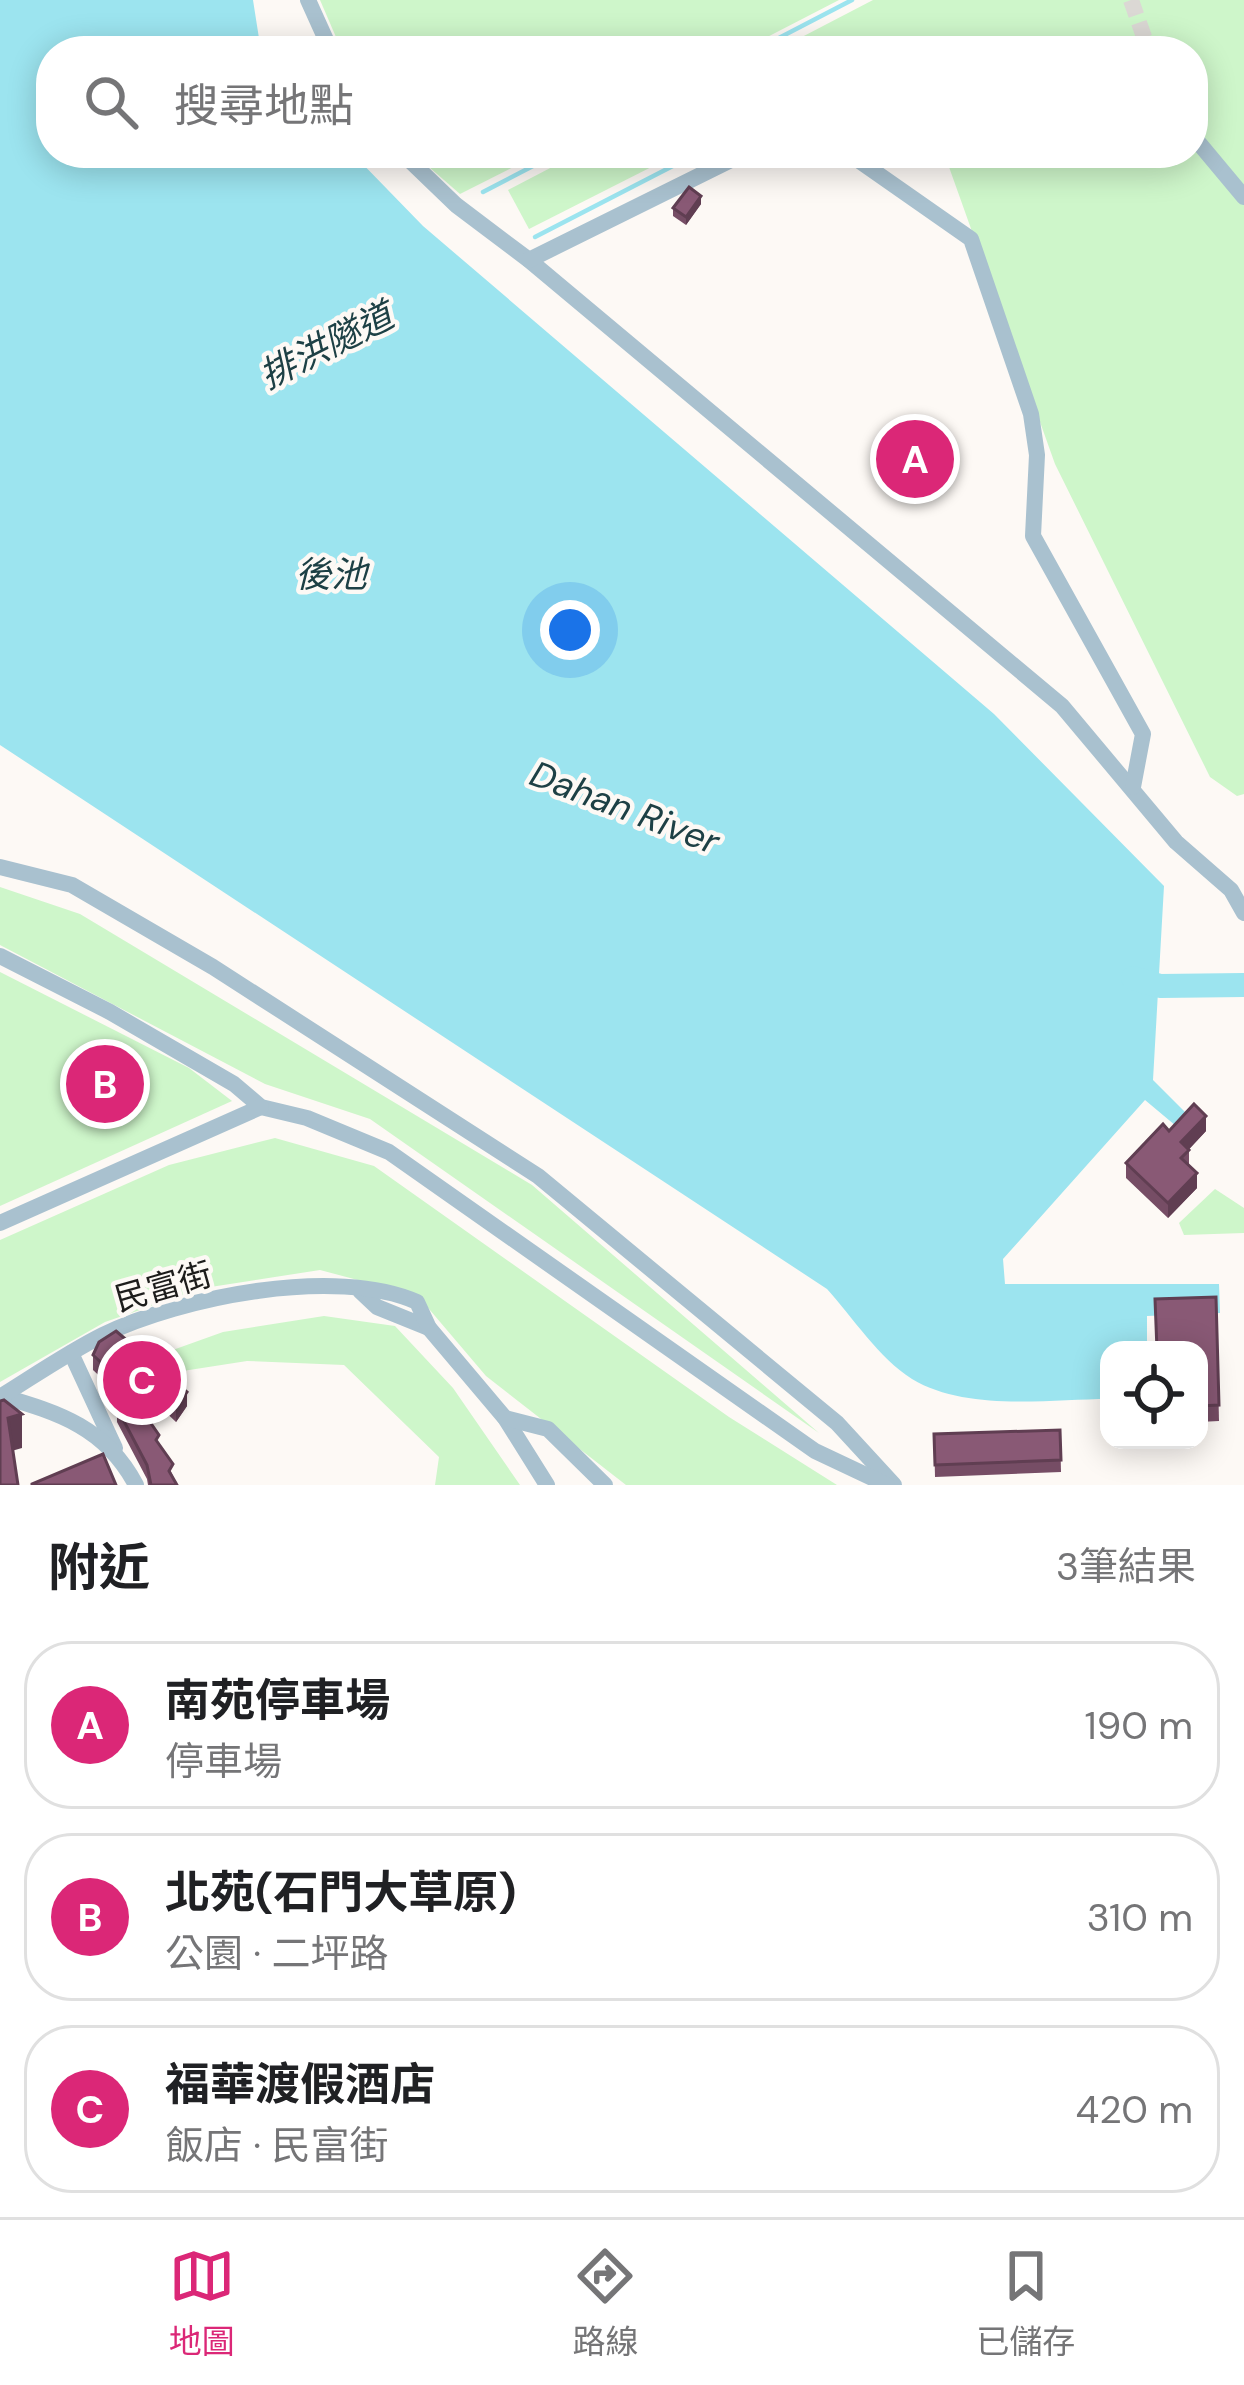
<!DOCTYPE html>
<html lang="zh-TW">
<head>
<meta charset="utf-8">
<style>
	body { margin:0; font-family:"DM Sans","Noto Sans TC",sans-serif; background:#f2f2f2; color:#202124 }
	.controls { position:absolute; right:36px; bottom:36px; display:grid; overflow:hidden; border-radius:24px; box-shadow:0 6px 30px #0003 }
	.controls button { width:108px; height:108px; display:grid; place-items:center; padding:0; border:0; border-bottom:3px solid #e0e0e0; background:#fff; color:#202124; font:60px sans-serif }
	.you { position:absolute; left:570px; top:630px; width:42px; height:42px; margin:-30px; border:9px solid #fff; border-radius:50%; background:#1a73e8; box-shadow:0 0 0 18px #1a73e833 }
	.badge { display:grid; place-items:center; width:78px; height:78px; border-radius:50%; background:#db2777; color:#fff; font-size:39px; font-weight:700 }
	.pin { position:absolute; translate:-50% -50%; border:6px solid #fff; box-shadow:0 3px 12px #0006 }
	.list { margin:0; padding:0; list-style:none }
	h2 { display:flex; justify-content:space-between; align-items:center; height:156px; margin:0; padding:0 48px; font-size:51px }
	h2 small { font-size:39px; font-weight:400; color:#757577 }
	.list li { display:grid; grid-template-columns:78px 1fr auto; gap:36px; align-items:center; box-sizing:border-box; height:168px; margin:0 24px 24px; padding:0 24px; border:3px solid #e0e0e0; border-radius:48px }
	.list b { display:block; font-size:45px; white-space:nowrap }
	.list p { margin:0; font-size:39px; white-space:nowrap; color:#757577 }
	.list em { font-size:39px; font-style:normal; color:#757577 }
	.icon { flex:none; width:66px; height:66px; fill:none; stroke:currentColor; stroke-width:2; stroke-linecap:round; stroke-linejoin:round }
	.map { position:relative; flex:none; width:1244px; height:1485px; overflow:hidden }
	.search { position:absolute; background:#fff; box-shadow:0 6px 30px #0003; left:36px; right:36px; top:36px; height:132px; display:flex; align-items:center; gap:30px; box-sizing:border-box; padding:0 42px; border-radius:48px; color:#757577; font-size:45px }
	.sheet { height:732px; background:#fff }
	nav { display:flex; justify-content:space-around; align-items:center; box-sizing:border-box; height:168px; border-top:3px solid #e0e0e0; background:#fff; font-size:33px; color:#757577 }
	nav a { display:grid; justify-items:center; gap:6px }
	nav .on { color:#db2777 }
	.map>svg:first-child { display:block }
	.green { fill:#cef6ca }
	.water { fill:#9ce4ef }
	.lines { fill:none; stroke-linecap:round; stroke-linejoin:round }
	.stream { stroke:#9ce4ef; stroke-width:4.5 }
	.river { stroke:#9ce4ef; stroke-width:24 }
	.minor-tunnel { stroke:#dbd8d4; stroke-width:16; stroke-dasharray:16 8; stroke-linecap:butt }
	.minor { stroke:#a9c1cf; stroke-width:16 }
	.wall { fill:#764d65 }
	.shaded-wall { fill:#603e52 }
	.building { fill:#895975; stroke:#603e52; stroke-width:3 }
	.labels { text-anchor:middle; stroke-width:9; stroke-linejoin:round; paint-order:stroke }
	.street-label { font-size:33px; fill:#1d1c1b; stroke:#fdf9f5 }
	.water-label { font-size:36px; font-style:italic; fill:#1d4045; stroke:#fdf9f5 }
</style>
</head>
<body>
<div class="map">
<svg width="1244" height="1485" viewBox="0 0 1244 1485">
	<rect width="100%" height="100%" fill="#fdf9f5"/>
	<!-- green -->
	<g class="green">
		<polygon points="320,0 839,0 740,51 342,51"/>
		<polygon points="873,0 1244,0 1244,794 1237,796 1210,777 1055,464 944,153 1193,153 1193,51 902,51 897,42 880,51 775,51"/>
		<polygon points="413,153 541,153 460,194"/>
		<polygon points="579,153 679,153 529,229 508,190"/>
		<polygon points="0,887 80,914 532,1185 819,1433 370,1119 265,1084 0,945"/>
		<polygon points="0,972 189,1068 232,1101 0,1206"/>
		<polygon points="275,1138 374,1166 729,1417 837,1485 626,1485 486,1376 418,1296 320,1270 204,1288 105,1322 0,1382 0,1240 169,1165"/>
		<polygon points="1215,1189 1244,1208 1244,1233 1184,1235 1179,1223"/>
		<polygon points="324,1316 395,1326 453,1388 520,1485 435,1485 439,1457 344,1365 247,1361 170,1373 156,1356 223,1332"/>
	</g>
	<!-- water -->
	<path class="water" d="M0,0H253L261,51H51V153H352L423,226L994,714L1164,886L1153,1080L1193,1120L1182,1131L1145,1100L1003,1259L1005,1284H1219L1220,1313L1147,1316V1350H1109V1399C1048,1399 967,1412 912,1379C879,1358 853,1318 827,1289L0,745Z"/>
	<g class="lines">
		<!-- stream -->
		<g class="stream">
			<polyline points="754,51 852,0"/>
			<polyline points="896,51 902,48"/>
			<polyline points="483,192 558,153"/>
			<polyline points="535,237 698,153"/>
		</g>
		<!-- river -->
		<polyline class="river" points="1133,978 1160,986 1244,985"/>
		<!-- minor-tunnel -->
		<polyline class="minor-tunnel" points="1131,0 1149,51"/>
		<!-- minor -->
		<g class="minor">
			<polyline points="308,0 331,51"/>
			<polyline points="1193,136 1244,197"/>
			<polyline points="402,153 456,205 529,260 1062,706 1176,842 1231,890 1244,913"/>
			<polyline points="848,153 971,239 1031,414 1037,455 1033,536 1143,734 1133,787"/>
			<polyline points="529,260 745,153"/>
			<polyline points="0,867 72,885 213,967 538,1176 837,1423 894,1485"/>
			<polyline points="0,956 110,1012 234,1084 261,1107 307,1118 389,1152 815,1451 887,1485"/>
			<polyline points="0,1223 261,1107"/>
			<polyline points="360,1291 377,1307 429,1328"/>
			<polyline points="71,1353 115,1448"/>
			<path d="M1,1396C60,1413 106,1428 136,1485"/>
			<path d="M0,1397C34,1376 67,1353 103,1335C181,1297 336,1266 417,1302L429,1328L505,1418L547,1485"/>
			<polyline points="505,1418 548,1429 605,1485"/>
		</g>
	</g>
	<!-- wall -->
	<g class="wall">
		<polygon points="701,204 686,225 673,216 673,208"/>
		<polygon points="1169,1131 1206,1131 1189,1149 1189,1165 1197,1188 1168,1218 1126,1178 1126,1163"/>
		<polygon points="1216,1297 1219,1421 1199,1422 1199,1350"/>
		<polygon points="99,1342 187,1406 176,1422 156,1403 146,1417 177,1485 148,1485 147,1479 117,1422 117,1408 133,1387 118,1376 109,1385 93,1370 93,1355"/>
		<polygon points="1060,1430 1061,1472 935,1477 934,1434"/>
	</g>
	<!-- shaded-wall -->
	<g class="shaded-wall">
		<polygon points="701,196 701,204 686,225 686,217"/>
		<polygon points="1206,1116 1206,1131 1181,1158 1181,1142"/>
		<polygon points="1197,1173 1197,1188 1168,1218 1168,1203"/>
		<polygon points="118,1362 118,1376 109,1385 109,1370"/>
		<polygon points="156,1389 156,1403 141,1424 141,1409"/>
		<polygon points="187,1392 187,1406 176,1422 176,1408"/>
		<polygon points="22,1414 22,1448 8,1452 8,1418"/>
	</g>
	<!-- building -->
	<g class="building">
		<polygon points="689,187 701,196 686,217 673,208"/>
		<polygon points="1194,1104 1206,1116 1181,1142 1189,1150 1181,1158 1197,1173 1168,1203 1126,1163 1163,1124 1169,1131"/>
		<polygon points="1216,1297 1219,1405 1199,1406 1199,1350 1157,1350 1155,1299"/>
		<polygon points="116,1331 187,1392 176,1408 156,1389 141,1409 159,1435 156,1440 173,1464 169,1471 177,1485 151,1485 147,1465 117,1408 140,1378 118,1362 109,1370 93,1355 99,1342"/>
		<polygon points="4,1400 22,1414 8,1418 18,1485 0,1485 0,1401"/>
		<polygon points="1060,1430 1061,1460 935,1465 934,1434"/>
		<polygon points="103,1454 116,1485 32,1485 32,1484"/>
	</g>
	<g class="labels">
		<!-- street labels -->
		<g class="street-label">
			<text transform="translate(163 1286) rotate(-16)" y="12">民富街</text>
		</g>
		<!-- water labels -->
		<g class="water-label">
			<text transform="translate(326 345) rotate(-27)" y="13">排洪隧道</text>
			<text x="331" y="587">後池</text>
			<text transform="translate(625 807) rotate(21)" y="13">Dahan River</text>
		</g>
	</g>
</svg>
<div class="controls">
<button><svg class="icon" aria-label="locate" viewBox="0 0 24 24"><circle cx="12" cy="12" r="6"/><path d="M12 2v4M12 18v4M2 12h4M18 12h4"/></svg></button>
</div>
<div class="you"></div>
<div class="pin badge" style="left:915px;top:459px">A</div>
<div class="pin badge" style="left:105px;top:1084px">B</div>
<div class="pin badge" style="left:142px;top:1380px">C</div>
<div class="search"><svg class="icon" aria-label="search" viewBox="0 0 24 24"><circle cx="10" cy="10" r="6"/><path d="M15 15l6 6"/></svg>搜尋地點</div>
</div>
<section class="sheet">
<h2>附近<small>3筆結果</small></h2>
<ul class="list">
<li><span class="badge">A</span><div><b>南苑停車場</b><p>停車場</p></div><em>190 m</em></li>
<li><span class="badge">B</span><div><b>北苑(石門大草原)</b><p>公園 · 二坪路</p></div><em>310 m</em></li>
<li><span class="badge">C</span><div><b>福華渡假酒店</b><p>飯店 · 民富街</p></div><em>420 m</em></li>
</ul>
</section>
<nav>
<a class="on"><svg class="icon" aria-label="map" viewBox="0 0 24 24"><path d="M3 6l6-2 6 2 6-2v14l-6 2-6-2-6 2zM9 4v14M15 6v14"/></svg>地圖</a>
<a><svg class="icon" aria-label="directions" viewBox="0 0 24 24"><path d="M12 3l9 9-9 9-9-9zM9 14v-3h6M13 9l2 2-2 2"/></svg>路線</a>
<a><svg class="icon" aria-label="saved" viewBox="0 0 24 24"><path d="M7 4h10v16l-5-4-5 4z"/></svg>已儲存</a>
</nav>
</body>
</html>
